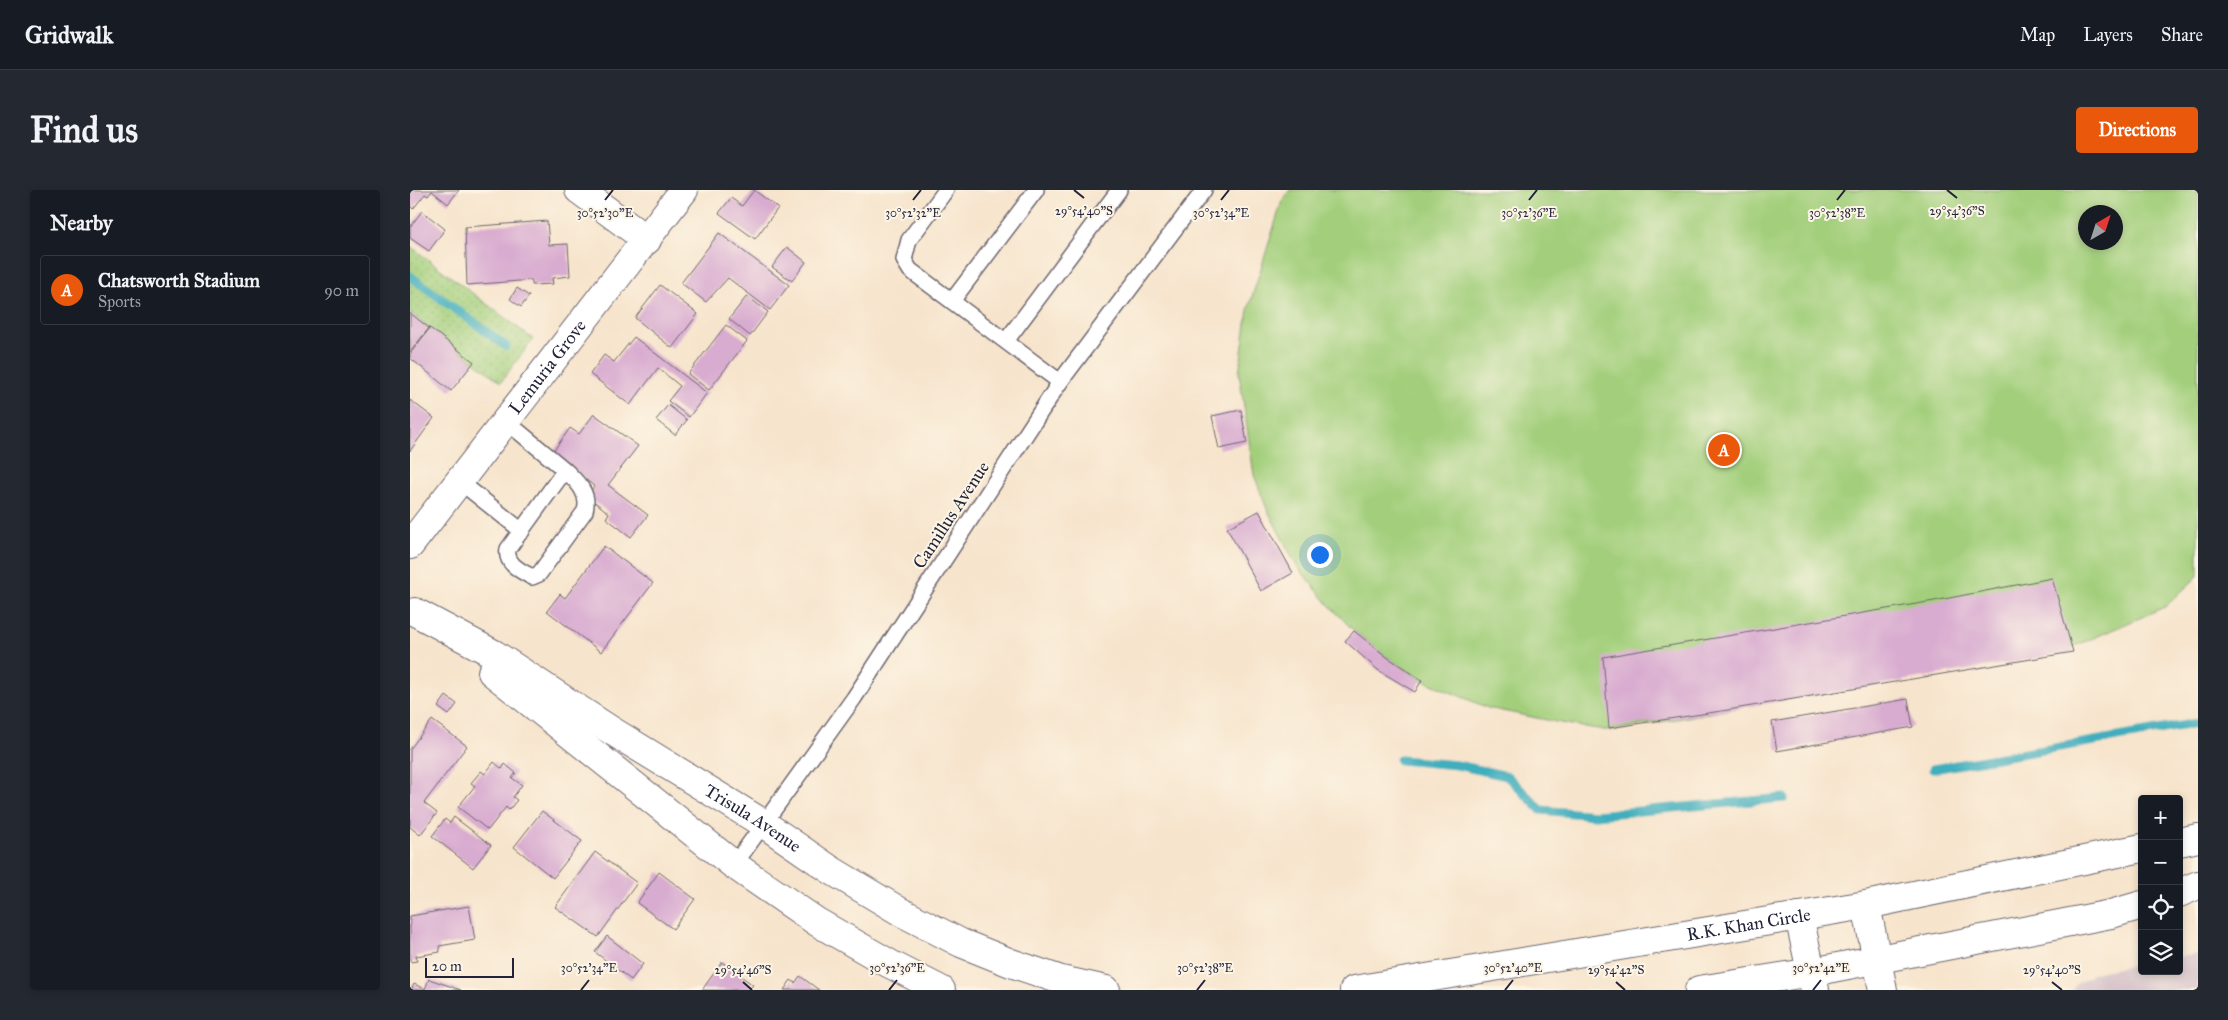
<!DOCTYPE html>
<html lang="en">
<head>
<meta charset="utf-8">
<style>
	body { margin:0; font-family:"IM FELL Great Primer",serif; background:#242831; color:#f1f3f6 }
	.controls { position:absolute; right:15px; bottom:15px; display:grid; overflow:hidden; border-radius:5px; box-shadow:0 2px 8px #0003 }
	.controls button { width:45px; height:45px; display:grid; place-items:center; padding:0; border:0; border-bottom:1px solid #363941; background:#171b24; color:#f1f3f6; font:25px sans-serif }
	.compass { position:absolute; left:1668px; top:15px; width:45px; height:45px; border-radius:50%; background:#171b24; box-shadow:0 2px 8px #0003; rotate:39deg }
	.scale { position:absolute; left:15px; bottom:12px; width:89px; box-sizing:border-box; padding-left:5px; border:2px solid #22223b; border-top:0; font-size:14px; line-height:18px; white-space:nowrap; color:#22223b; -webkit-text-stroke:4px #fcf5e5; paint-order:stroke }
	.you { position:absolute; left:909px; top:364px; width:18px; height:18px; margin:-12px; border:4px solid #fff; border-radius:50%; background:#1a73e8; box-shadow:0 0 0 8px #1a73e833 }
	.badge { display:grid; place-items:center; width:32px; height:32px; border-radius:50%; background:#ea580c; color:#fff; font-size:16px; font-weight:700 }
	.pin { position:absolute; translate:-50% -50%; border:2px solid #fff; box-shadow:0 1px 5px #0006 }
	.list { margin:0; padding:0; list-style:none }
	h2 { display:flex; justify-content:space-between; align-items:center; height:65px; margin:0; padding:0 20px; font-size:21px }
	h2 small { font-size:16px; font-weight:400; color:#9ea1a6 }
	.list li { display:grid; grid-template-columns:32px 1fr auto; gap:15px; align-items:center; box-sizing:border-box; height:70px; margin:0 10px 10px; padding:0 10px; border:1px solid #363941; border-radius:5px }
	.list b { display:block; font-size:19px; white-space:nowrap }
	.list p { margin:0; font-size:16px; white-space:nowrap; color:#9ea1a6 }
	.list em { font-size:16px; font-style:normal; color:#9ea1a6 }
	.icon { flex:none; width:28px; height:28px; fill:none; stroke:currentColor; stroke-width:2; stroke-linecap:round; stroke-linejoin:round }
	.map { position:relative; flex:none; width:1788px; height:800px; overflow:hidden; border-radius:5px }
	header { display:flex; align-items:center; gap:30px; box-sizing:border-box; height:70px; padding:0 25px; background:#171b24; border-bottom:1px solid #363941 }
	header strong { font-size:24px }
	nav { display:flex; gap:28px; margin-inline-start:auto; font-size:18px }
	.intro { display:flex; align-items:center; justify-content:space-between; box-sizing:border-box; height:120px; padding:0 30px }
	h1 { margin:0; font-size:35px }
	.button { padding:12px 22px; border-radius:5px; background:#ea580c; color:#fff; font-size:18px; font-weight:700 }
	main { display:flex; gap:30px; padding:0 30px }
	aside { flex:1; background:#171b24; border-radius:5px; box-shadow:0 2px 8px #0003 }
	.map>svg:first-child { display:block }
	.industrial { fill:#d2bdc8 }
	.grass { fill:url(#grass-dots); stroke:#62785b }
	.pitch { fill:#a3cf7b; stroke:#62785b; fill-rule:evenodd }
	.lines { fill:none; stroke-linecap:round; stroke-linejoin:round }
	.stream { stroke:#40aebd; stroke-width:9 }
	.building { fill:#d8abd0 }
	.service-casing { stroke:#6d666e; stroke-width:18 }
	.minor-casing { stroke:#6d666e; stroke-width:30 }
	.tertiary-casing { stroke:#6d666e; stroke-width:30 }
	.service { stroke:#fff; stroke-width:15 }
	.minor { stroke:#fff; stroke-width:28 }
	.tertiary { stroke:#fff; stroke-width:28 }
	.ticks { fill:none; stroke:#22223b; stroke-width:2 }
	.labels { text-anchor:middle; stroke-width:4; stroke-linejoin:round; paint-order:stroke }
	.street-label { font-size:18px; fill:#22223b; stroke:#fcf5e5 }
	.ticks-label { font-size:12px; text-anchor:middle; fill:#22223b; stroke:#fcf5e5; stroke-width:4; stroke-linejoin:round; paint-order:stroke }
</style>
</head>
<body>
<header>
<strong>Gridwalk</strong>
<nav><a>Map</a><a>Layers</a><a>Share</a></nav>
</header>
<div class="intro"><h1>Find us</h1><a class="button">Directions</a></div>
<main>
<aside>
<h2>Nearby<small></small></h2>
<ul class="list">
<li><span class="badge">A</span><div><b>Chatsworth Stadium</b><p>Sports</p></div><em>90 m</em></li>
</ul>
</aside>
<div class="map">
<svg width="1788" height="800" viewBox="0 0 1788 800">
	<defs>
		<pattern id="grass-dots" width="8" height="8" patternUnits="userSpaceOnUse" patternTransform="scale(1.25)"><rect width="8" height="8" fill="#a3cf7b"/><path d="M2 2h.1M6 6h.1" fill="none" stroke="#8cb16b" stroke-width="1.8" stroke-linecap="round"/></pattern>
	</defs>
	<rect width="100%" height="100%" fill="#fcf5e5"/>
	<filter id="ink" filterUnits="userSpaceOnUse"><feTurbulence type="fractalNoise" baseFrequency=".02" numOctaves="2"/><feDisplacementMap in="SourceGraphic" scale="10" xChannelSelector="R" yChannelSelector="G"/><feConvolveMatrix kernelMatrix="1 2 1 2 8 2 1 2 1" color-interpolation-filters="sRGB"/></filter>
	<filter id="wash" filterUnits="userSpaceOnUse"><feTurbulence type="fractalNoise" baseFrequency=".0096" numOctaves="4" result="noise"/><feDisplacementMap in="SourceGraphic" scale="20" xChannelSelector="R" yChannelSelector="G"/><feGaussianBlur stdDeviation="1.12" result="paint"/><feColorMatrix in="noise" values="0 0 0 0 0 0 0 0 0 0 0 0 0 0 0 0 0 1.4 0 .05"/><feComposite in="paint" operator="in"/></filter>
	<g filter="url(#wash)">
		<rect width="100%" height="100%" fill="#f7e4cc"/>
		<!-- industrial -->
		<polygon class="industrial" points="1788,764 1788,800 1662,800 1666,795 1684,783 1697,780 1732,774 1732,781 1769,781 1769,767"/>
		<!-- grass -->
		<polygon class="grass" points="0,56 123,149 91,192 0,123"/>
		<!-- pitch -->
		<path class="pitch" d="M880,0H1788V386L1755,417L1665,456L1201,541L1156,534L1078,518L1012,490L977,467L944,441L919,415L886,375L857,319L844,285L829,183L838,120L872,11ZM1676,22H1706V52H1676Z"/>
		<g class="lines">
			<!-- stream -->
			<g class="stream">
				<polyline points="0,86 96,156"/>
				<polyline points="990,570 1047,575 1097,586 1131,620 1185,625 1374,608"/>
				<polyline points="1523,579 1788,533"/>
			</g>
		</g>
		<g id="blocks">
			<!-- building -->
			<g class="building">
				<polygon points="0,0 49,0 38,14 22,1 18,6 15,4 3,19 0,16"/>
				<polygon points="344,0 368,18 345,49 309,23 321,8 332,16"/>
				<polygon points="12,21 35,39 19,61 0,48 0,37"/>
				<polygon points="137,31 139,55 158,54 160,86 142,88 143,94 122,95 122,90 57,95 55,37"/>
				<polygon points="309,43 379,95 360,120 318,88 296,112 271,93"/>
				<polygon points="377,57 396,72 382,91 362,77"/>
				<polygon points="250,95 288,124 262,158 225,128"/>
				<polygon points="107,98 119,106 111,117 100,109"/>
				<polygon points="337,106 358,122 340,146 319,129"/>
				<polygon points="0,123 19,138 0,162"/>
				<polygon points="316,135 337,151 299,200 278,184"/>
				<polygon points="20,138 64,172 41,201 0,168 0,164"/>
				<polygon points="224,147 297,203 279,227 258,211 270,196 248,178 220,215 180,184 194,165 204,172"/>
				<polygon points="0,210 24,228 0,261"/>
				<polygon points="258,215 277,230 265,245 246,230"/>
				<polygon points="831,220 837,253 809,259 802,226"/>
				<polygon points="184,224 228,256 198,295 238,325 221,347 196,328 199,323 177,306 184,296 142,263 160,238 169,244"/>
				<polygon points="849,321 883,383 851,401 817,338"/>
				<polygon points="194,356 243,393 191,462 137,421 150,404 155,408"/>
				<polygon points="1642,388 1663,462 1318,520 1199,538 1193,467 1524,411"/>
				<polygon points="944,441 977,467 1012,490 1005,502 968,480 935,451"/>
				<polygon points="36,506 47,514 39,525 28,517"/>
				<polygon points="1498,509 1503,537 1367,561 1362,532"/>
				<polygon points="22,530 57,556 14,613 27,623 10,645 0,637 0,559"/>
				<polygon points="84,572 92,579 95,574 106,583 102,588 112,595 103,607 107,610 99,620 96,617 78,640 48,617 65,596 61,593 71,581 75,584"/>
				<polygon points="132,621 172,651 143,688 104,657"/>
				<polygon points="44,627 81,655 63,678 22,646 35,629 40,633"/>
				<polygon points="185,662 227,693 188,747 145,717"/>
				<polygon points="249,682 285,709 263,739 227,713"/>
				<polygon points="59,716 65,750 29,756 30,762 6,766 7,771 0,772 0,726"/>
				<polygon points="197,746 233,774 221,790 185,762"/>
				<polygon points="312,772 343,795 338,800 292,800"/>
				<polygon points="390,786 409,800 374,800 381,790 385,793"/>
				<polygon points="19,789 51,800 1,800 4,794 15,799"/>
			</g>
		</g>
	</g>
	<g filter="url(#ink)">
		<use href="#blocks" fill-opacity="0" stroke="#6d666e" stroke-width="1"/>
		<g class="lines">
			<defs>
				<g id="service">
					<polyline points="536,0 499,50 494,70 500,80 650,192"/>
					<polyline points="542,111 626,0"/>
					<polyline points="596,151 709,0"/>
					<path d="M96,231L155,280L98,359C95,374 111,381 122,387L129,384L175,321C180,303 167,292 155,280"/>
					<polyline points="49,291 112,341"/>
					<polyline points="324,675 444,508 650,192 794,0"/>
				</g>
				<g id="minor">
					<polyline points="169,0 237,50"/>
					<path id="s1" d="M0,355L274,0"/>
				</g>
				<g id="tertiary">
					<path id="s2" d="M5,422L84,464L202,541L354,634L421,680L491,722L551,753L601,773L651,790L696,800"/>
					<polyline points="82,482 324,675 407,732 480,774 531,800"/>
					<polyline points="1769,652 1788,648"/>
					<polyline points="1769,703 1788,695"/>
					<polyline points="1456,715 1473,800"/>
					<polyline points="1389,726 1405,800"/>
					<path id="s3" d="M944,800L1456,715L1732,658"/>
					<polyline points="1289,800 1402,782 1701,724 1732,715"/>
				</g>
			</defs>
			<!-- service casing -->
			<use href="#service" class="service-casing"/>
			<!-- minor casing -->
			<use href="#minor" class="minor-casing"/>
			<!-- tertiary casing -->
			<use href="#tertiary" class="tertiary-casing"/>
			<!-- service -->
			<use href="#service" class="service"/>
			<!-- minor -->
			<use href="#minor" class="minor"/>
			<!-- tertiary -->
			<use href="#tertiary" class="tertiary"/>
		</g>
	</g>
	<!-- ticks -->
	<path class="ticks" d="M664,0L674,8M1537,0L1547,8M195,10L203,0M503,10L511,0M811,10L819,0M1119,10L1127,0M1427,10L1435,0M333,792L342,800M1206,792L1215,800M1642,792L1652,800M171,800L179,790M479,800L487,790M787,800L795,790M1095,800L1103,790M1403,800L1411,790"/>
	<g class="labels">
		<!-- street labels -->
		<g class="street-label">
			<text dy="6" stroke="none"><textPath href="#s1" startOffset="225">Lemuria Grove</textPath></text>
			<text transform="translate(541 325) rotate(-57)" y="6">Camillus Avenue</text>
			<text dy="6" stroke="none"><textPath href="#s2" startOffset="396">Trisula Avenue</textPath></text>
			<text dy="6" stroke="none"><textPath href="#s3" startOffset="400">R.K. Khan Circle</textPath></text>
		</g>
	</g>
	<g class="ticks-label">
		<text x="674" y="25">29°54'40"S</text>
		<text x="1547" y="25">29°54'36"S</text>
		<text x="503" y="27">30°52'32"E</text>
		<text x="811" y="27">30°52'34"E</text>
		<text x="1119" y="27">30°52'36"E</text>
		<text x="1427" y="27">30°52'38"E</text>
		<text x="195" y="27">30°52'30"E</text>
		<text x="179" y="782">30°52'34"E</text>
		<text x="487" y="782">30°52'36"E</text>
		<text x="795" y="782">30°52'38"E</text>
		<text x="1103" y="782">30°52'40"E</text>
		<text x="1411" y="782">30°52'42"E</text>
		<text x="333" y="784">29°54'46"S</text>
		<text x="1206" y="784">29°54'42"S</text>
		<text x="1642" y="784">29°54'40"S</text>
	</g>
</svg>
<div class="controls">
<button>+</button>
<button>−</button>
<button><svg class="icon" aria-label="locate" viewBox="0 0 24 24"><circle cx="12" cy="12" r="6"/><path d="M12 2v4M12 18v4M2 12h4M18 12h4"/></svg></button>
<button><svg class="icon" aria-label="layers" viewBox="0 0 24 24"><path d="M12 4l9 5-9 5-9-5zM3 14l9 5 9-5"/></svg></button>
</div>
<svg class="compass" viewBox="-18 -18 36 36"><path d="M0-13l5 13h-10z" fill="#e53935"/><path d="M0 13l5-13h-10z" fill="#9ea1a6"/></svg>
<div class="scale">20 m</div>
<div class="you"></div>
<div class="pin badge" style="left:1314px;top:260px">A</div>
</div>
</main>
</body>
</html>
